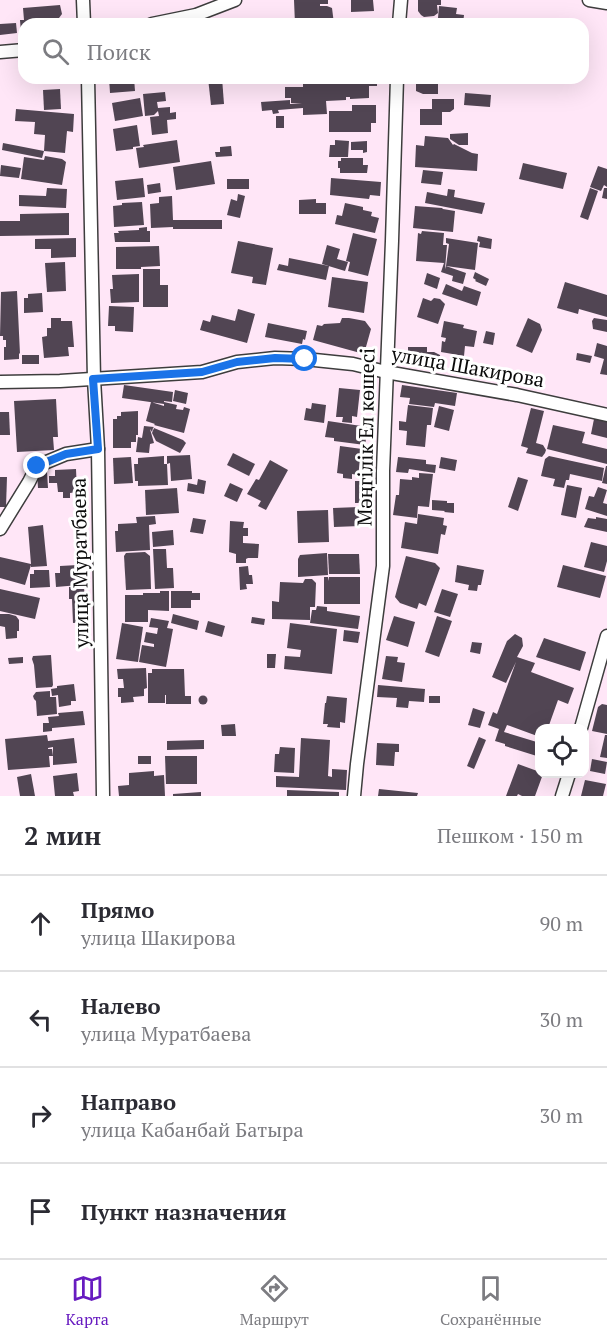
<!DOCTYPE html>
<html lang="ru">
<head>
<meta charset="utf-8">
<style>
	body { margin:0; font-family:"PT Serif",serif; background:#f7f7f7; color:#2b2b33 }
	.controls { position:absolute; right:18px; bottom:18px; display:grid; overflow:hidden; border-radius:12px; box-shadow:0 6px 24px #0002 }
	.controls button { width:54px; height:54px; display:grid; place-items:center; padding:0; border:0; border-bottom:2px solid #e1e1e2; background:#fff; color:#2b2b33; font:30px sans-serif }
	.stop { position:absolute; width:18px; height:18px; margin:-14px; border:4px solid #1a73e8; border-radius:50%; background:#fff }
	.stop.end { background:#1a73e8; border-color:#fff; box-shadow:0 2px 6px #0008 }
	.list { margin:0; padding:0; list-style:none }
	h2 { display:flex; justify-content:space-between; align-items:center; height:78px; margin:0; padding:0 24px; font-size:26px }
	h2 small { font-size:20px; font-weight:400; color:#7c7c81 }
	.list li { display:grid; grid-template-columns:39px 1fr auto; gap:18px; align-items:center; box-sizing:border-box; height:96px; padding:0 24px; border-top:2px solid #e1e1e2 }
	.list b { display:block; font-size:22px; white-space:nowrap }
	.list p { margin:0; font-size:20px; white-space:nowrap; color:#7c7c81 }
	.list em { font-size:20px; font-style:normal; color:#7c7c81 }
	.icon { flex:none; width:33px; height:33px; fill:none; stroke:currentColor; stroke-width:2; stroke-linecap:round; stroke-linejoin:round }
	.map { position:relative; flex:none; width:607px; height:796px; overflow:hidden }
	.search { position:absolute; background:#fff; box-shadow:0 6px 24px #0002; left:18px; right:18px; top:18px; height:66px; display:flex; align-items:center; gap:15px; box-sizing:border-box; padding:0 21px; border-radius:18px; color:#7c7c81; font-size:22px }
	.sheet { height:462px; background:#fff }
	nav { display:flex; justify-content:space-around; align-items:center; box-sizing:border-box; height:84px; border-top:2px solid #e1e1e2; background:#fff; font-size:16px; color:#7c7c81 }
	nav a { display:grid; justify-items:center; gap:3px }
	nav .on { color:#671bc0 }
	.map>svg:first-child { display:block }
	.building { fill:#514553 }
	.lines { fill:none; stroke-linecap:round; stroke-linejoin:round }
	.minor-casing { stroke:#3d3d3d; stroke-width:15 }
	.minor { stroke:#fff; stroke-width:12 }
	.route { stroke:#1a73e8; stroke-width:8 }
	.labels { text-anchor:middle; stroke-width:6; stroke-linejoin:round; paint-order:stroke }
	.street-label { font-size:20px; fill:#0a0a0a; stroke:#fff }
</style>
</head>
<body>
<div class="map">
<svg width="607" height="796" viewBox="0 0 607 796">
	<rect width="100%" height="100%" fill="#ffe6f7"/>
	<!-- building -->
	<g class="building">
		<polygon points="294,0 328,0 328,4 320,4 320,6 327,6 332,8 334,24 295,24"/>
		<polygon points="351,0 373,0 374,11 351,12"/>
		<polygon points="418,0 441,0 441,5 437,5 438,13 434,16 424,17 421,15 418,11"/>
		<polygon points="60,5 62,14 59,18 60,24 24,24 24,33 21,33 20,20 24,20 23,8"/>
		<polygon points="439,6 457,8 456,14 464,15 463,24 445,24 445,19 438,18"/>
		<polygon points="501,18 514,20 515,24 497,24 498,19"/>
		<polygon points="472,20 492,23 492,24 471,24"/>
		<polygon points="16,23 17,33 0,35 0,24"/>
		<polygon points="109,78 134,78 135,91 110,93"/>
		<polygon points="208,78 222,78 224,104 211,105"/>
		<polygon points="303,78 377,78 377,86 369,86 369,98 350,99 350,97 346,97 346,100 326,101 327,114 303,115 303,108 278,110 279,113 273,114 272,110 262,111 261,102 290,100 290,104 302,103 291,103 291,98 285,98 285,87 303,87"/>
		<polygon points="416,78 438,78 438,94 423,94 416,91"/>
		<polygon points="60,89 61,109 44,110 43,90"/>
		<polygon points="165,92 166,101 157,102 158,108 170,107 170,113 176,112 176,119 167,120 168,133 152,135 150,117 159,116 158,111 154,115 145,116 143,94"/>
		<polygon points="465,93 491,95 490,107 464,105"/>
		<polygon points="140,98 143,116 115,121 112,103"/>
		<polygon points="432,99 454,99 454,109 450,112 442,112 442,125 420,125 420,109 432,109"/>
		<polygon points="352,105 376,105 376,123 371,123 371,132 329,132 329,111 352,111"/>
		<polygon points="16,109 74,114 73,132 67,131 65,153 44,151 45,135 34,134 35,122 15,121"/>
		<rect x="276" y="116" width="8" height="12"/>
		<polygon points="137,125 140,146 133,147 133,149 116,151 113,129"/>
		<polygon points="468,133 468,145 459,145 450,139 450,134"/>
		<polygon points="425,136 448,138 453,145 454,144 472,153 478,154 477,171 415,167 416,145 424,146"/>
		<polygon points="177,140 180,162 139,168 136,148 144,147 143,145"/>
		<polygon points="335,140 349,141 348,157 329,157 330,145 335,145"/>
		<polygon points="367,141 367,152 363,153 363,150 351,150 351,142"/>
		<polygon points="3,143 44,151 42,158 2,150"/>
		<polygon points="231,146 232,156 216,157 215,152 220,152 220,147"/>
		<polygon points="45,156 62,159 66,162 62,185 21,179 24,157 44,160"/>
		<polygon points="341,158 363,158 363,165 368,165 367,173 340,173 340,168 338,168 338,161 341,161"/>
		<polygon points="211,161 215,184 176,190 173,167"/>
		<polygon points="523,163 567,173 563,189 519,179"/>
		<polygon points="1,165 21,168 19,178 0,176"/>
		<polygon points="598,166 607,169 607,187 604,185 601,191 590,187"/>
		<polygon points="423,170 443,172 441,185 421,183"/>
		<polygon points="143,178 145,197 117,200 115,181"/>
		<polygon points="331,178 381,182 380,196 370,195 369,199 330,195"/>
		<rect x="227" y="179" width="22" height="10"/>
		<polygon points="160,183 161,192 148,194 147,185"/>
		<polygon points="47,188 67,189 66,208 19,206 19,195 46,196"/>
		<polygon points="590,188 598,191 588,220 580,217"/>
		<polygon points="604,188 607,188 607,199 602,198"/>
		<polygon points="448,189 455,190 454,197 485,203 482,214 425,203 427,192 447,196"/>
		<polygon points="238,194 245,196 240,218 227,215 231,199 237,201"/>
		<polygon points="172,196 173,220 222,220 222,229 173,229 173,227 151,228 150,204 159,203 159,197"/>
		<polygon points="316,199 316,203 326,203 326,214 299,214 299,200"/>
		<polygon points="142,202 144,225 114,227 113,206 122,205 122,203"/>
		<polygon points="345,203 363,207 363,210 372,212 371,216 379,218 375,233 335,224 337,215 342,216"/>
		<polygon points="415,206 442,208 443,209 455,211 453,232 413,228"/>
		<polygon points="69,213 69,235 0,236 0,221 20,221 20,214"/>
		<polygon points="147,227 147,231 150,231 150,242 115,242 114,233 119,233 118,231 139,230 139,228"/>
		<polygon points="422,231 444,233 443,245 447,245 445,269 446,266 466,273 463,284 452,281 453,276 441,272 444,263 416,261 418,233 421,234"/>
		<polygon points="353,233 377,239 368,276 348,271 350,262 346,261"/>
		<polygon points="478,236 492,239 491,249 479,247 480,242 477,241"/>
		<polygon points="76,238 76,257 51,258 51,249 35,249 35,239"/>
		<polygon points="446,238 478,243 475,270 446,266 449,244 446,243"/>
		<polygon points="238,241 273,248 266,285 252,283 253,277 231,273"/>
		<polygon points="327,245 340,249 337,259 348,262 345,271 322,264"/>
		<polygon points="159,246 160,266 141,267 141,269 116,269 116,247"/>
		<polygon points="289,258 329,266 326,280 277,270 279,264 288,266"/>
		<polygon points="65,262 66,291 47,292 45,263"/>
		<polygon points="143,269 160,269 160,285 168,285 168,307 143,307"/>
		<polygon points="475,272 489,279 486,286 475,281 476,280 473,278"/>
		<polygon points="427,273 440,278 437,289 424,284"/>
		<polygon points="139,274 139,302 111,303 110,289 113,289 112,275"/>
		<polygon points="332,277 368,282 364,313 328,307"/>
		<polygon points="565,282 607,295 607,317 579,309 578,314 557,308"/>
		<polygon points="446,284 462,291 464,286 481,292 477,306 442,294"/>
		<polygon points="17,291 20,354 19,353 19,359 4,360 4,347 6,347 6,340 3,340 3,336 0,336 1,292"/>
		<polygon points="42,293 43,312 24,313 24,298 28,298 28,294"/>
		<polygon points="423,298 431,301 434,298 440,299 445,304 438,324 417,317"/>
		<polygon points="109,306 134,307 133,332 115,331 115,326 108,326"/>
		<polygon points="238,309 255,314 247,343 200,330 203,320 210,322 212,315 235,321"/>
		<polygon points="51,318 61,318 61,321 72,321 74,347 68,347 69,356 44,358 42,337 47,336 47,328 51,328"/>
		<polygon points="342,318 349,318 365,321 371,329 364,354 313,340 317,325 322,326 324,324 340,323"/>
		<polygon points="528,318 540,324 542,330 532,353 516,346"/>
		<polygon points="594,318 607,320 607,332 593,329 592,321"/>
		<polygon points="444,321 464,325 463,328 477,331 474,347 465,346 464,356 441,352 442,341 445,342 446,338 441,337"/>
		<polygon points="268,323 307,331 305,340 303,339 302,344 265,337"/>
		<polygon points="486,331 495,333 493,345 483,343"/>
		<polygon points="597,343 607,346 607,375 600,374 604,359 594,356"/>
		<polygon points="408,347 427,347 427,352 434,352 440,355 441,365 427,364 427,360 408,359"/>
		<polygon points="577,353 592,356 590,363 576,360"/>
		<rect x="22" y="355" width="17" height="9"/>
		<polygon points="124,385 173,392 172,402 164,401 164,402 177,405 176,409 183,410 184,407 190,409 184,433 154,425 155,424 146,421 151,402 164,406 164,404 122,398"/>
		<polygon points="402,385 457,393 455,406 435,403 434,407 409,404 410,398 400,397"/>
		<polygon points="339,388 360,390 357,417 352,416 352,423 342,422 343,417 336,417"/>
		<polygon points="175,390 188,393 186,404 173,401"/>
		<polygon points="56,399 58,437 53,437 54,450 17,452 14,401"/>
		<polygon points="312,403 326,405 324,423 304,420 306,408 311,409"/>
		<polygon points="408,405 433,408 431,425 427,425 425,447 406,445 407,431 399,430 399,421 406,422"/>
		<polygon points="439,406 454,410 449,431 434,427"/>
		<polygon points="531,408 544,411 536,443 543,445 546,450 545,453 542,457 526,453 528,448 521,446"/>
		<polygon points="138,411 138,435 136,435 136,442 131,442 131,448 113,448 113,419 117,419 117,416 121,416 121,412"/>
		<polygon points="0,412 9,412 10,435 0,435"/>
		<polygon points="594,419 607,422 607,438 591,434"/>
		<polygon points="328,421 368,427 365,445 334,441 334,438 325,437"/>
		<polygon points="553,425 585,432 582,443 607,449 607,464 547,449"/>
		<polygon points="144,426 154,427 153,428 152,432 150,429 154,443 150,444 149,453 136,452 138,437 142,438"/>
		<polygon points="154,428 183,440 186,443 180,453 156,441 152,433"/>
		<polygon points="340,446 362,449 358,475 352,474 352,479 343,478 343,474 337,473"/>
		<polygon points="233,453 255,464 249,476 227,465"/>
		<polygon points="190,455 192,479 171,481 170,463 167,464 167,456"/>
		<polygon points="164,456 164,464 167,464 168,485 138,486 138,481 135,481 134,464 138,464 138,458"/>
		<polygon points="549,456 604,468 602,481 570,474 569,480 566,480 564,488 553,486 555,479 541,476 545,459"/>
		<polygon points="131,457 133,483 114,484 113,458"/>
		<polygon points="398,457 426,460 426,464 436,465 435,473 409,469 408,473 396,472"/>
		<polygon points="441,457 457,460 455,471 439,468"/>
		<polygon points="270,460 288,470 266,510 258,506 261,501 247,494 256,479 259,480"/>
		<polygon points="606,466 607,466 607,484 602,483"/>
		<polygon points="76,469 77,492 70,493 70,498 63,498 63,492 58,492 57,483 49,483 49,476 55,476 55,470"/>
		<polygon points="37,472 47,472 48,488 38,488"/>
		<polygon points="419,473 433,474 429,507 418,506 417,518 393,515 396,495 399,495 400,479 412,480 412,477 419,478"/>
		<polygon points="0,477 7,477 6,507 0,507"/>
		<polygon points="518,477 528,480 518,511 508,507"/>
		<polygon points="198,479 206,481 204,494 187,491 188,483 197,485"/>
		<rect x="355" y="481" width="13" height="22"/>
		<polygon points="230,483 243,489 237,502 224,496"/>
		<polygon points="567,485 582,488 576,518 561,515"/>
		<polygon points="598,487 607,490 603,503 607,504 607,516 585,509 589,496 594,497"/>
		<polygon points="177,488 179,513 146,515 145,490"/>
		<polygon points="432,500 447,501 447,503 454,503 454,513 444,512 445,511 432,510"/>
		<polygon points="359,507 360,526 334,527 333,508"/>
		<polygon points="328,510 329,542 298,543 297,511"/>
		<polygon points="418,514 444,518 443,525 447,526 445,535 441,534 438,554 401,548 405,522 417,524"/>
		<polygon points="155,516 156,524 149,525 150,550 116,552 115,531 118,531 118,524 137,523 136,517"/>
		<polygon points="596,517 607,519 607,532 584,527 588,518 596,519"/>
		<polygon points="193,518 206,520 203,534 190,532"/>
		<polygon points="230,521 244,522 243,528 248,528 248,536 243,536 243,543 259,544 258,558 248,558 246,559 246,563 236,563 236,554 229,552"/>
		<polygon points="43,525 47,566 31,567 31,565 25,585 0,578 0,557 31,564 28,527"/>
		<polygon points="173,530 174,545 153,547 152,532"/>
		<polygon points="591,542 607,546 607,561 604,572 584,567"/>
		<polygon points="153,549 166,549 167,568 173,568 174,588 155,589"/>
		<polygon points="145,552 150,556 151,589 126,590 124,556 126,553"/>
		<polygon points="327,553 328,575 298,577 298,559 300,555"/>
		<polygon points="328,554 359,554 360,574 329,574"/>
		<polygon points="406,556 435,563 440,568 426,606 419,603 417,609 400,603 395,597"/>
		<polygon points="78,565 79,585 56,587 55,573 60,573 60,566"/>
		<polygon points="457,565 484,570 481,585 478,585 477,591 468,590 469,585 455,582"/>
		<polygon points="563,565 606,576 600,598 557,587"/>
		<polygon points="248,566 249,575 252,575 253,584 246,584 247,589 240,590 239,567"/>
		<polygon points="34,570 49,570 50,587 30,588 30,574 34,574"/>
		<polygon points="324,577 328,577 328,581 329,577 360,577 360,604 324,604"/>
		<polygon points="305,579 312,579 316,583 315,607 310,607 310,620 272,619 272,601 279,602 280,582 303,583"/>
		<polygon points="84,586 86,622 73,623 72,599 69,599 69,587"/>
		<polygon points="0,589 40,598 35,619 0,611"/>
		<polygon points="442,589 458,594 450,617 434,612"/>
		<polygon points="160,591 169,591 169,611 148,610 148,622 125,622 125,595 143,595 143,593 160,593"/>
		<polygon points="171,591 192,591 192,593 200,593 200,600 191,600 191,608 171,608"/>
		<polygon points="317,606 327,607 327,611 360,616 358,629 310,623 312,610 316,610"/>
		<polygon points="0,614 9,614 16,616 19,620 19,631 17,631 17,638 6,639 5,627 0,626"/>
		<polygon points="173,614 199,621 197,630 171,623"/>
		<polygon points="394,616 415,622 408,647 386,640"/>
		<polygon points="437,616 452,621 439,657 425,652"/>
		<polygon points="252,617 265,619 264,625 251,623"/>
		<polygon points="151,618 169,621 167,628 173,629 166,667 139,662 142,645 154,647 154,644 144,642 146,632 157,634 158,628 149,627"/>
		<polygon points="208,621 225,626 222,637 205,632"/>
		<polygon points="122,623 143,627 138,662 116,659"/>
		<polygon points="290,623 337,629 332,674 284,669 285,656 300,657 301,650 287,648"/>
		<polygon points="344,630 360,632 358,643 343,641"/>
		<polygon points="515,634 522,638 523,646 517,657 535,663 531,672 574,688 568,704 558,700 548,728 540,728 540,737 507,725 504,732 540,743 540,757 505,746 505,744 495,741 499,729 488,725 493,712 497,714 516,662 506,683 492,677 507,641"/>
		<polygon points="544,638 586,652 580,671 536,657"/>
		<polygon points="472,642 482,643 480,654 470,652"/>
		<polygon points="267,654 276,654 275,668 267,668"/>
		<polygon points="51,655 53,685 52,687 36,688 34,665 32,659 33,656"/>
		<polygon points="386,656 398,657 397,662 405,663 402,682 382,679"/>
		<polygon points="23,657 23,663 9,664 8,658"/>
		<polygon points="146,668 147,688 144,689 144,696 133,697 134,702 121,703 121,697 118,697 118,688 124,688 123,679 118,679 117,669"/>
		<polygon points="152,669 184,669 185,696 191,696 191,704 166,704 166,695 165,695 165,703 148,703 148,673 152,673"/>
		<polygon points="74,684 76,701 71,701 71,705 59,707 58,695 52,696 51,689 57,688 57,686"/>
		<polygon points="378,685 425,689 424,702 409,701 408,708 396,707 397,698 377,697"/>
		<polygon points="50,691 50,697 56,697 57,714 37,716 36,701 34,699 33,696 36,692"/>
		<circle cx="203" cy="700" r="4.5"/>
		<polygon points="327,696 347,698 345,723 340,722 340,728 327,727 328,724 323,724 325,703 326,703"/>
		<rect x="429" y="696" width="11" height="7"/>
		<polygon points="602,704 607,705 607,734 592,731 598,707"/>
		<polygon points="473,708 485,712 480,728 468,725"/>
		<polygon points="83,711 85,725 52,728 52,731 43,732 43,723 49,723 48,717 59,716 58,713"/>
		<polygon points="235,724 236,736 222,736 221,725"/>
		<polygon points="47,735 48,741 74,738 77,763 53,765 53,747 48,748 48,749 52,749 53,756 49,756 50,767 8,770 5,739"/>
		<polygon points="605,735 607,735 607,758 600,757"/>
		<polygon points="479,737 486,740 474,769 467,766"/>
		<polygon points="301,738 330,740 328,776 332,777 332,769 347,770 346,790 276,787 276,776 299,777"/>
		<polygon points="204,740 204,749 167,750 167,741"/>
		<polygon points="377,743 399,744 399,752 395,752 394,766 376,765"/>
		<polygon points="280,747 295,748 294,773 274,772 275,754 279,754"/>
		<rect x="138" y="756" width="13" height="8"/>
		<polygon points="165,756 197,756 197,784 166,784"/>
		<polygon points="592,759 607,762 605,774 590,771"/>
		<polygon points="518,764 540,772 540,774 543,774 535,796 522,796 518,794 517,796 506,796"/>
		<polygon points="154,771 154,776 164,775 165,796 119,796 118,786 129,785 129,773"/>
		<polygon points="77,773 79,791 73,792 74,796 55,796 53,776"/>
		<polygon points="31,774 35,796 20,796 17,777"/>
		<polygon points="585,780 606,784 603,796 581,796"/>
		<polygon points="379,789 418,793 417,796 378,796"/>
		<polygon points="287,790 339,792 339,796 287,796"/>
		<polygon points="201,792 201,796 173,796 173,794"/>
	</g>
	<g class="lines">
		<defs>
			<g id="minor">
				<polyline points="83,0 84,24"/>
				<polyline points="589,0 607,3"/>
				<polyline points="152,24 196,15 235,0"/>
				<polyline points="399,24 401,0"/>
				<polyline points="0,52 24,50"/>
				<polyline points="88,78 94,379 98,449 103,796"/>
				<polyline points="0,382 60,381 202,372 237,362 275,358 305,359 353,364 386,372 517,395 607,415"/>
				<polyline points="0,529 29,482 37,466 66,454 98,449"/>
				<polyline points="581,728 607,636"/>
				<polyline points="354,796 357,764 383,566 383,471 392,241 397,78"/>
				<polyline points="562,796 569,774"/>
			</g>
		</defs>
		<!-- minor casing -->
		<use href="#minor" class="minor-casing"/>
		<!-- minor -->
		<use href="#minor" class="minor"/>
	</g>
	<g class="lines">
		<!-- route -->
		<polyline class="route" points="37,466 66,454 98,449 93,379 202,372 237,362 275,358 305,359"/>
	</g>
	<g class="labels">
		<!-- street labels -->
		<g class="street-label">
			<text transform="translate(468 367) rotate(10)" y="7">улица Шакирова</text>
			<text transform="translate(366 437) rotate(-89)" y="7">Мәңгілік Ел көшесі</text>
			<text transform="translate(80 563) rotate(-91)" y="7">улица Муратбаева</text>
		</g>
	</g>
</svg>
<div class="controls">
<button><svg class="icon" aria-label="locate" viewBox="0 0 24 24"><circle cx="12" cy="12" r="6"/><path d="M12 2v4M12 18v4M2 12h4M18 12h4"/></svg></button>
</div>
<div class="stop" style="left:305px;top:359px"></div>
<div class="stop end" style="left:37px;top:466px"></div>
<div class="search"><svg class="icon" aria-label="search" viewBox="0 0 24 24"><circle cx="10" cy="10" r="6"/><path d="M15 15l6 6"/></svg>Поиск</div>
</div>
<section class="sheet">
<h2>2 мин<small>Пешком · 150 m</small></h2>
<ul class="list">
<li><svg class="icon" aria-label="ahead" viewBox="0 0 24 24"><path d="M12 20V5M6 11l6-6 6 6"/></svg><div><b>Прямо</b><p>улица Шакирова</p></div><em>90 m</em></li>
<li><svg class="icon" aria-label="left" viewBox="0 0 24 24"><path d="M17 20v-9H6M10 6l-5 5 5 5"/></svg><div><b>Налево</b><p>улица Муратбаева</p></div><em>30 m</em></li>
<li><svg class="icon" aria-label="right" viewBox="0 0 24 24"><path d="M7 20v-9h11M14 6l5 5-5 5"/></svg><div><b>Направо</b><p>улица Кабанбай Батыра</p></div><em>30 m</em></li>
<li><svg class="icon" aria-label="arrive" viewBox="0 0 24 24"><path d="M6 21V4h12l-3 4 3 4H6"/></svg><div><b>Пункт назначения</b></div></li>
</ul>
</section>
<nav>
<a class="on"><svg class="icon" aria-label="map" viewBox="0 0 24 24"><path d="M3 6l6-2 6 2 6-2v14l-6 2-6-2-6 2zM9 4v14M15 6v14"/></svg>Карта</a>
<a><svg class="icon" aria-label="directions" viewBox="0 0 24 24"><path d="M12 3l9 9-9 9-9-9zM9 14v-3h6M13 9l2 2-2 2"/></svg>Маршрут</a>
<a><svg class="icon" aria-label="saved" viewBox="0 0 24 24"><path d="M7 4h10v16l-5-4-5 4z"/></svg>Сохранённые</a>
</nav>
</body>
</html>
